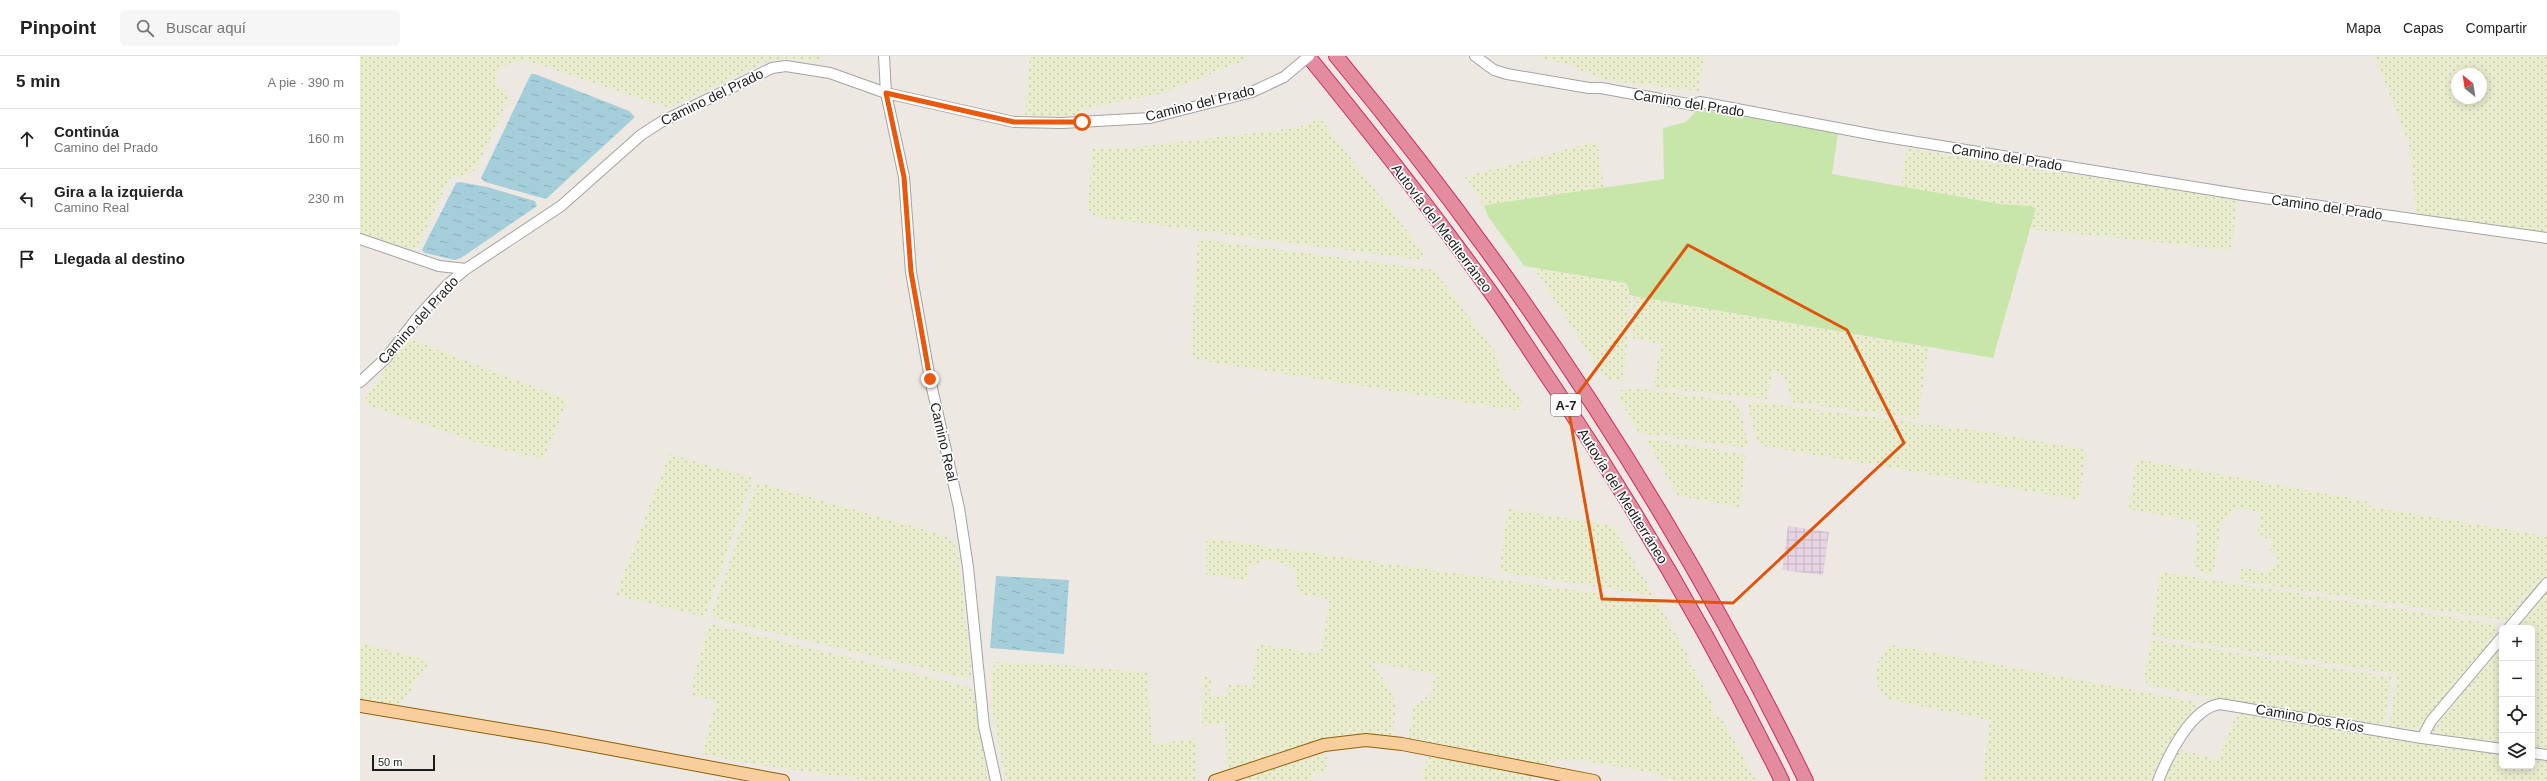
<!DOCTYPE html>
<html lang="es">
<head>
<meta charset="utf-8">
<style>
	body { margin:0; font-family:Arial,sans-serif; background:#f6f6f6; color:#222 }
	.controls { position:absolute; right:12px; bottom:12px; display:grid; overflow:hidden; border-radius:6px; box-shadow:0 2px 10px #0003 }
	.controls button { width:36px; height:36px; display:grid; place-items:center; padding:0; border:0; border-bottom:1px solid #e0e0e0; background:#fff; color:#222; font:20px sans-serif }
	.compass { position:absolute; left:2091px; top:12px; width:36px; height:36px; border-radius:50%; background:#fff; box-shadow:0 2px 10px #0003; rotate:330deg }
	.scale { position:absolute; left:12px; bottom:10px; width:63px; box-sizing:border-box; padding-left:4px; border:2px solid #1c1c1c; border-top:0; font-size:11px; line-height:14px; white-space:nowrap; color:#1c1c1c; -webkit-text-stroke:3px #fff; paint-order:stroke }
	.stop { position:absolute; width:12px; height:12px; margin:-9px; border:3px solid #ea580c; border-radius:50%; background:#fff }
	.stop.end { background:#ea580c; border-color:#fff; box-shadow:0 1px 4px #0008 }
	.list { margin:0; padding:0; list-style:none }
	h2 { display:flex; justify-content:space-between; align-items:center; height:52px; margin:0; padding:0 16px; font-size:17px }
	h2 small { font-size:13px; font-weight:400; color:#767676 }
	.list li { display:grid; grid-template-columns:26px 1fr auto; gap:12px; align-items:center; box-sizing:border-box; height:60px; padding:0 16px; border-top:1px solid #e0e0e0 }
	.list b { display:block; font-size:15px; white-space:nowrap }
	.list p { margin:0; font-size:13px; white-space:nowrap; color:#767676 }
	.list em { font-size:13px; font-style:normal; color:#767676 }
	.icon { flex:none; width:22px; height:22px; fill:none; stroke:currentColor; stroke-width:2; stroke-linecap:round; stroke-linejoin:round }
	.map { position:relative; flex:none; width:2187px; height:725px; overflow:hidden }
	header { display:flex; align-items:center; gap:24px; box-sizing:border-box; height:56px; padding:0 20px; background:#fff; border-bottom:1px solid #e0e0e0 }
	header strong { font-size:19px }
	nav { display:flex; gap:22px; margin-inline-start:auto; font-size:14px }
	.search { width:280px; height:36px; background:#f6f6f6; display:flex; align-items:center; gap:10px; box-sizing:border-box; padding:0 14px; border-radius:6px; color:#767676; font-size:15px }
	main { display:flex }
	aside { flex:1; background:#fff }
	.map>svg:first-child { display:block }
	.industrial { fill:url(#industrial-grid) }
	.farmland { fill:url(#farmland-dots); fill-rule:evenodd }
	.grass { fill:#c8e6a9 }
	.water { fill:url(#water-ripples) }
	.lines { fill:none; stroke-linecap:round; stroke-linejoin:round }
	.minor-casing { stroke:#a3a3a3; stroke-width:12 }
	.major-casing { stroke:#8f6006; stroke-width:14 }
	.highway-casing { stroke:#d02a65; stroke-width:16 }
	.minor { stroke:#fff; stroke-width:10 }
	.major { stroke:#f8cf9c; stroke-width:12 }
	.highway { stroke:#e28c9d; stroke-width:14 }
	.minor-bridge-casing { stroke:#a3a3a3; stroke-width:12; stroke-linecap:butt }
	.minor-bridge { stroke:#fff; stroke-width:10 }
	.route { stroke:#ea580c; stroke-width:5 }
	.marked { fill:none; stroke:#de560d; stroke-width:3; stroke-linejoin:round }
	.labels { text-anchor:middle; stroke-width:3.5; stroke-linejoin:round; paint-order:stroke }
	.shield { fill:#fff; stroke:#606060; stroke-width:1 }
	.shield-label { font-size:13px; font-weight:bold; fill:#1c1c1c }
	.street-label { font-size:14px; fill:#1c1c1c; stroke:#fff }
</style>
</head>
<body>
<header>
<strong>Pinpoint</strong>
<div class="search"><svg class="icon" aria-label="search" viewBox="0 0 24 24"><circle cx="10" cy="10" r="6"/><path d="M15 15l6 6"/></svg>Buscar aquí</div>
<nav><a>Mapa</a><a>Capas</a><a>Compartir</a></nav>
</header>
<main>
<aside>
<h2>5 min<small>A pie · 390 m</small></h2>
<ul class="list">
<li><svg class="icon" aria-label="ahead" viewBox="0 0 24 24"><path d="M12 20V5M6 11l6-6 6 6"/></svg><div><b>Continúa</b><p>Camino del Prado</p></div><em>160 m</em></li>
<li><svg class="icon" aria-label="left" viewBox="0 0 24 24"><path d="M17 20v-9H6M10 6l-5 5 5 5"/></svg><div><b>Gira a la izquierda</b><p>Camino Real</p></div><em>230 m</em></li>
<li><svg class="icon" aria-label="arrive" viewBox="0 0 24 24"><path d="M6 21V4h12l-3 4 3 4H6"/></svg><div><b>Llegada al destino</b></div></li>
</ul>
</aside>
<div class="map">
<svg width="2187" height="725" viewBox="0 0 2187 725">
	<defs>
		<pattern id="industrial-grid" width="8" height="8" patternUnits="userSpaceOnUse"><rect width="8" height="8" fill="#e6d4e3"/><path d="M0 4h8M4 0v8" fill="none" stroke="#c5b5c2"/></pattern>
		<pattern id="farmland-dots" width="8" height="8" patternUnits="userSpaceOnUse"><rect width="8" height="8" fill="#eaecce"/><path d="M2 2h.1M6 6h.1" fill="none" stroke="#c8cab0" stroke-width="1.8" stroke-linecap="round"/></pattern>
		<pattern id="water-ripples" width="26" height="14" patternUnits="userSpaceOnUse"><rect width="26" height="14" fill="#a4ceda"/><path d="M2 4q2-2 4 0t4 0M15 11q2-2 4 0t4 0" fill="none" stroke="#8db0ba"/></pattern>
	</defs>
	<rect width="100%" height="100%" fill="#ede9e2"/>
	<!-- industrial -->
	<polygon class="industrial" points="1428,470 1469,476 1463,519 1422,514"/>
	<!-- farmland -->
	<g class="farmland">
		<polygon points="0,0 463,0 459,6 429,2 409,5 309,52 166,4 153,6 141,12 136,20 135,27 147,35 149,43 118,108 113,116 90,122 57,191 49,195 0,179"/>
		<polygon points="670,0 890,0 879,7 799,38 731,51 714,60 665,62"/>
		<polygon points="1175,0 1344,0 1339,35 1245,24 1209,9"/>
		<path d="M2015,0H2187V180L2056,161L2050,91ZM2097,18H2121V42H2097Z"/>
		<polygon points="961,63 1063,196 1061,204 735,161 728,153 732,93 769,92 936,72"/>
		<polygon points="1237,85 1244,132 1124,149 1105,121"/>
		<polygon points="1547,92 1645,109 1877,142 1872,194 1670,173 1676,152 1671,150 1640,148 1541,131"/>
		<polygon points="838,183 1074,214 1136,297 1140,318 1162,344 1160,355 837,304 833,301 831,294"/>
		<polygon points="1174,212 1266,227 1269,230 1271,239 1264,324 1260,326 1245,323"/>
		<polygon points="1274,240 1569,291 1558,363 1432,346 1424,320 1413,314 1407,343 1293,331 1301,288 1272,282"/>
		<polygon points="47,282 208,344 184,403 129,391 15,352 3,346"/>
		<polygon points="1283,333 1372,345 1380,353 1389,389 1387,392 1279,377 1260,344 1259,337 1261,334"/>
		<polygon points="1397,346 1628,376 1726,394 1720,444 1398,389 1387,348"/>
		<polygon points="1291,383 1386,399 1380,451 1318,440 1287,385"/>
		<polygon points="309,398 393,422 345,561 256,539"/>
		<polygon points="1776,403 2006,445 2011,451 2187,480 2187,521 2150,565 1878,525 1882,512 1906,516 1915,509 1918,499 1910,495 1912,483 1897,481 1901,456 1880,452 1861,467 1853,520 1838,515 1834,509 1838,466 1769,453"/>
		<polygon points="397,426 586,480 597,490 612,619 605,622 355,563 352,558"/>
		<polygon points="1148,453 1252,469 1295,540 1139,516"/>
		<polygon points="846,482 1298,546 1330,603 1326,607 1333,611 1353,649 1353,658 1362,663 1396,725 1314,725 1293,717 1220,704 1198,704 1184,710 1048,683 1054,650 1071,638 1075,618 1007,606 1018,615 1033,639 1036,649 1033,681 987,678 960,684 867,715 865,666 842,670 843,620 851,620 850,640 866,640 867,628 891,630 898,588 960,598 970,543 939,538 935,514 911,503 899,506 889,512 888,524 846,519"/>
		<polygon points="1800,516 2134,568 2139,577 2060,671 2055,674 2029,671 2037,618 1791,580"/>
		<polygon points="2187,532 2187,695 2172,693 2172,572 2152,572"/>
		<polygon points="351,568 613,632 628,725 515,725 398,709 342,698 356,645 333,639 331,631 348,573"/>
		<polygon points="1792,584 2031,621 2024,671 1862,644 1787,629 1784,620"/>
		<polygon points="2142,584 2142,688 2075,677 2071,674 2074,667"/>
		<polygon points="0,587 70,605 43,646 36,651 0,645"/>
		<polygon points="1531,589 1832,645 1837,652 1808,689 1791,725 1623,725 1629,664 1531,644 1520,637 1516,625 1517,608 1524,594"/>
		<polygon points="637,606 717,610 788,617 792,689 836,682 836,725 645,725 632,651 631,614"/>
		<polygon points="1887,654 2142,697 2142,710 2172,710 2172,702 2187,704 2187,725 1801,725 1815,692 1858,704 1872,668 1879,658"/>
		<polygon points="967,697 966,718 953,717 951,725 874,725"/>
		<polygon points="1070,700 1167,718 1178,725 1062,725 1067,702"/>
	</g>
	<!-- grass -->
	<polygon class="grass" points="1338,53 1436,68 1478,78 1472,118 1640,148 1671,150 1676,152 1633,302 1274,240 1271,239 1266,227 1164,210 1128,160 1124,149 1304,123 1303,72 1326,66"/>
	<!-- water -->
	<g class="water">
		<polygon points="171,18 175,18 269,55 275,61 186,143 125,126 121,122"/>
		<polygon points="100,126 127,131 175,145 177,150 101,202 95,204 65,197 62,194 96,127"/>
		<polygon points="636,520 709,524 704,598 630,592"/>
	</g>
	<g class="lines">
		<defs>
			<g id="minor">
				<polyline points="524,0 526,37 544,121 551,216 570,323 599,452 608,511 624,670 636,725"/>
				<polyline points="1115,0 1134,14 1147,18 1229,32 1241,32 1333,49 1340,46 1520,80 1883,139 2187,182"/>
				<polyline points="0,183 79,210 106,213"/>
				<polyline points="0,326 26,302 57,262 87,229 106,213 201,150 281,79 301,66 412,12 426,10 470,17 526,37 654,66 702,67 790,62 892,36 924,21"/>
				<polyline points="2149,572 2187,527"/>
				<polyline points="2062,682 2071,665 2142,581"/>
				<polyline points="2172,697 2187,699"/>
				<path d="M1798,725C1808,700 1831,652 1860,648L2062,682L2142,693"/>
			</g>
			<g id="major">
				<polyline points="0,650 187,681 423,725"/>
				<polyline points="855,725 964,689 1006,684 1042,688 1234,725"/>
			</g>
			<g id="highway">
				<path d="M948,0C1009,75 1070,152 1127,231C1151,264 1172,299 1195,332C1279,458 1355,589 1422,725"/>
				<path d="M976,0C1160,222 1320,466 1446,725"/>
			</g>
		</defs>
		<!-- minor casing -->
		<use href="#minor" class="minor-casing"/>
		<!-- major casing -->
		<use href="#major" class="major-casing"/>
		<!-- highway casing -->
		<use href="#highway" class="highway-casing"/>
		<!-- minor -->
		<use href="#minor" class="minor"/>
		<!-- major -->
		<use href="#major" class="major"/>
		<!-- highway -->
		<use href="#highway" class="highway"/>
		<defs>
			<polyline id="minor-bridge" points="924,21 949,0"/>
		</defs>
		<!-- minor-bridge casing -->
		<use href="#minor-bridge" class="minor-bridge-casing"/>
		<!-- minor-bridge -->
		<use href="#minor-bridge" class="minor-bridge"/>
	</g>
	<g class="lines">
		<!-- route -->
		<polyline class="route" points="570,323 551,216 544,121 526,37 654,66 722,66"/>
	</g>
	<!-- marked area -->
	<path class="marked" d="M1328,189L1487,274L1544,387L1373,547L1242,543L1208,351Z"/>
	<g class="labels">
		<!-- shield labels -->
		<rect class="shield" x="1191" y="338" width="30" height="22" rx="3"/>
		<g class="shield-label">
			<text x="1206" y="354">A-7</text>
		</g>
		<!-- street labels -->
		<g class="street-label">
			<text transform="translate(352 41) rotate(-26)" y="5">Camino del Prado</text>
			<text transform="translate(840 47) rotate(-14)" y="5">Camino del Prado</text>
			<text transform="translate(1329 47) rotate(9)" y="5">Camino del Prado</text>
			<text transform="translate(1647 101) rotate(9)" y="5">Camino del Prado</text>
			<text transform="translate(1967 151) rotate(8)" y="5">Camino del Prado</text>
			<text transform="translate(1082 172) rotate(53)" y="5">Autovía del Mediterráneo</text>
			<text transform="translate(58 264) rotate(-48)" y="5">Camino del Prado</text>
			<text transform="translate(584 386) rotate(77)" y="5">Camino Real</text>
			<text transform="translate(1263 440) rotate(58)" y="5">Autovía del Mediterráneo</text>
			<text transform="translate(1950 662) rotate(10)" y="5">Camino Dos Ríos</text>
		</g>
	</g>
</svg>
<div class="controls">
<button>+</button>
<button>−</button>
<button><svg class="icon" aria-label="locate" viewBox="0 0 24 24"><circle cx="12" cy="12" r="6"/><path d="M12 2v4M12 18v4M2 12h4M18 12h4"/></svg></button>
<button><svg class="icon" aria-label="layers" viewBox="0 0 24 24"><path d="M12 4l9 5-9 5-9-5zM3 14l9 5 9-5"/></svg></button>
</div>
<svg class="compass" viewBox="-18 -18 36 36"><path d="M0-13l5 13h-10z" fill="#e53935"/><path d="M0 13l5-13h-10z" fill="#767676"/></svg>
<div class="scale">50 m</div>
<div class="stop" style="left:722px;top:66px"></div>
<div class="stop end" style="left:570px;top:323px"></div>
</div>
</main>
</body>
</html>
